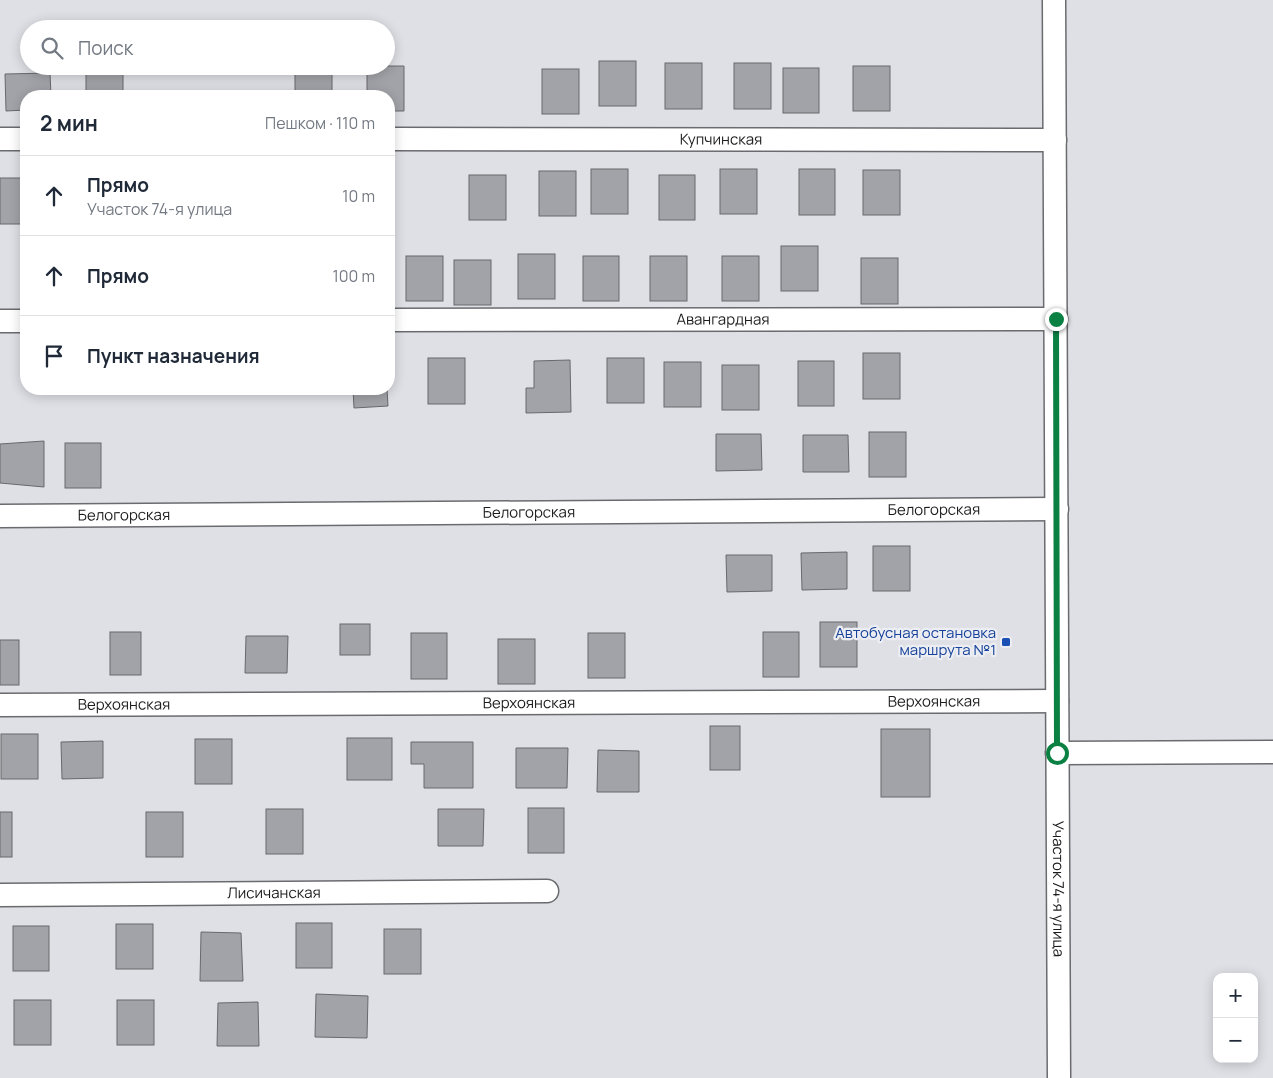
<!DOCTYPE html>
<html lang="ru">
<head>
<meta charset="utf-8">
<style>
	body { margin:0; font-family:Manrope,sans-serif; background:#f6f6f7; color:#1f2937 }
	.controls { position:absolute; right:15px; bottom:15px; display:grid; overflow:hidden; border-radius:10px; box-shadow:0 2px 12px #0003 }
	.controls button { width:45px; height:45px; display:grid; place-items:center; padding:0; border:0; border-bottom:1px solid #e0e1e3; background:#fff; color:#1f2937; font:25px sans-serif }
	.stop { position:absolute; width:15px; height:15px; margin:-11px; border:4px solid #0b8043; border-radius:50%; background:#fff }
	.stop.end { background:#0b8043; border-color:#fff; box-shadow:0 1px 5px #0008 }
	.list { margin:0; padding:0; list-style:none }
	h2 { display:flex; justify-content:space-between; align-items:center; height:65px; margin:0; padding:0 20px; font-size:21px }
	h2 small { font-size:16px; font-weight:400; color:#747a83 }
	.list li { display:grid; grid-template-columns:32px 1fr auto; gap:15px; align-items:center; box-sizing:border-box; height:80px; padding:0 20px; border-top:1px solid #e0e1e3 }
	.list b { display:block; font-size:19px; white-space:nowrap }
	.list p { margin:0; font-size:16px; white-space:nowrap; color:#747a83 }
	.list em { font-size:16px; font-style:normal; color:#747a83 }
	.icon { flex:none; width:28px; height:28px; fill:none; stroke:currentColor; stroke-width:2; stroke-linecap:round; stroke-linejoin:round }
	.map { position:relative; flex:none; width:1273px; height:1078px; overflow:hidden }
	.search { position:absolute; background:#fff; box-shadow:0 2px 12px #0003; left:20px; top:20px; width:375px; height:55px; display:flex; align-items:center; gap:12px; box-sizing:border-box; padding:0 18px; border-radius:28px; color:#747a83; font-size:19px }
	.panel { position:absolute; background:#fff; box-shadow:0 2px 12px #0003; left:20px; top:90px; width:375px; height:305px; border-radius:20px }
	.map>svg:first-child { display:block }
	.building { fill:#a2a3a8; stroke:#68686d }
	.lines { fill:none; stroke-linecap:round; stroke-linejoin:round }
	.street-casing { stroke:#6a6b6f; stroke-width:25 }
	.street { stroke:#fff; stroke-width:22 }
	.route { stroke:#0b8043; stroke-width:6 }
	.transit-dot { fill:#1a4fb4; stroke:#edeef3; stroke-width:2 }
	.labels { text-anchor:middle; stroke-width:4.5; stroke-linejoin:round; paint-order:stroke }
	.street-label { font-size:15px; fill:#1b1b1d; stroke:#edeef3 }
	.transit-label { font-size:15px; fill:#164399; stroke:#edeef3; text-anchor:end }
</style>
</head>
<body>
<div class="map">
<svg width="1273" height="1078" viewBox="0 0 1273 1078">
	<rect width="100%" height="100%" fill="#dfe0e5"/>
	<!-- building -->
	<g class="building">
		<rect x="599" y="61" width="37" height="45"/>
		<rect x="665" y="63" width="37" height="46"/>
		<rect x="734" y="63" width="37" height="46"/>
		<rect x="86" y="66" width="37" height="30"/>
		<polygon points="367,66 404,66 404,111 389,111 389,96 367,96"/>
		<rect x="853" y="66" width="37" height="45"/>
		<rect x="783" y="68" width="36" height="45"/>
		<rect x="295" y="69" width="37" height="27"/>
		<rect x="542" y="69" width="37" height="45"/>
		<polygon points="50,73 51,96 26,96 26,110 6,111 5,74"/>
		<rect x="591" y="169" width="37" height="45"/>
		<rect x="720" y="169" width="37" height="45"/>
		<rect x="799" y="169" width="36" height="46"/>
		<rect x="863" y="170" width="37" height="45"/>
		<rect x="539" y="171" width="37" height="45"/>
		<rect x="469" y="175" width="37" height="45"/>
		<rect x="659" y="175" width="36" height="45"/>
		<rect x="0" y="178" width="26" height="46"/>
		<rect x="781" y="246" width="37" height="45"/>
		<rect x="518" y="254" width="37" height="45"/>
		<rect x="406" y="256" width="37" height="45"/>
		<rect x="583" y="256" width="36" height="45"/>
		<rect x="650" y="256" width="37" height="45"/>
		<rect x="722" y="256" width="37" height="45"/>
		<rect x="861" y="258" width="37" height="46"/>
		<rect x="454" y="260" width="37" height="45"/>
		<rect x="863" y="353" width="37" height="46"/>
		<rect x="428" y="358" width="37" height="46"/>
		<rect x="607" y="358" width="37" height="45"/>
		<polygon points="570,360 571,412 526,413 526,388 534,388 534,361"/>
		<rect x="798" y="361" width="36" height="45"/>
		<rect x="664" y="362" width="37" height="45"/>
		<rect x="722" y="365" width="37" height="45"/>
		<polygon points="353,389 387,389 388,406 354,408"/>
		<rect x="869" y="432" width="37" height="45"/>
		<polygon points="716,434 761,434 762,470 716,471"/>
		<polygon points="803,435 848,435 849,472 803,472"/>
		<polygon points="44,441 44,487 0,483 0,444"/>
		<rect x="65" y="443" width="36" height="45"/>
		<rect x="873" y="546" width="37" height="45"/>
		<polygon points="847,552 847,589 802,590 801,553"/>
		<polygon points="726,555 772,555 772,591 727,592"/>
		<rect x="820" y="622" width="37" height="45"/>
		<rect x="340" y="624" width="30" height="31"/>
		<rect x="110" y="632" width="31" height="43"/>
		<rect x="763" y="632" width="36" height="45"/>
		<rect x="411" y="633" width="36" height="46"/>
		<rect x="588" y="633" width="37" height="45"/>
		<polygon points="246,636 288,636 287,673 245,673"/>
		<rect x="498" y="639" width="37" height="45"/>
		<rect x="0" y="640" width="19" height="45"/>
		<rect x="710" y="726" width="30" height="44"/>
		<rect x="881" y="729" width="49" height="68"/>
		<rect x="1" y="734" width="37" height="45"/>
		<rect x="347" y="738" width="45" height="42"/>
		<rect x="195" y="739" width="37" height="45"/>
		<polygon points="103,741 103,778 62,779 61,742"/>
		<polygon points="411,742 473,742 473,788 424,788 424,764 411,764"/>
		<polygon points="516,748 568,748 567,788 516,788"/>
		<polygon points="598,750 639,751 639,792 597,792"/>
		<rect x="528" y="808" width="36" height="45"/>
		<rect x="266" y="809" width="37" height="45"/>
		<polygon points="438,809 484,809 483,846 438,846"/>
		<rect x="0" y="812" width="12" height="45"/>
		<rect x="146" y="812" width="37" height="45"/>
		<rect x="296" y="923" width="36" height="45"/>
		<rect x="116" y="924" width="37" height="45"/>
		<rect x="13" y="926" width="36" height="45"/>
		<rect x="384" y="929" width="37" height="45"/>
		<polygon points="201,932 241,933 243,981 200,981"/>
		<polygon points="316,994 368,996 367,1038 315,1037"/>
		<rect x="14" y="1000" width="37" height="45"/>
		<rect x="117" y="1000" width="37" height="45"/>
		<polygon points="258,1002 259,1046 217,1046 218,1003"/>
	</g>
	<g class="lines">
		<defs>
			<g id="street">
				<path id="s1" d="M1054,0L1059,1078"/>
				<polyline points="0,139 26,139"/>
				<path id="s2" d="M389,139L1055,140"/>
				<path id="s3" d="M389,320L1056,319"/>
				<polyline points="0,321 26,321"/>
				<path id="s4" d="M0,516L1057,509"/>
				<path id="s5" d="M0,705L1057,701"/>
				<polyline points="1057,753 1273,752"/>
				<path id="s6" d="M0,895L547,891"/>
			</g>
		</defs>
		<!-- street casing -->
		<use href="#street" class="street-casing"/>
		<!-- street -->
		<use href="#street" class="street"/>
	</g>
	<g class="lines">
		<!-- route -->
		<polyline class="route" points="1056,319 1057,753"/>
	</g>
	<!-- markers -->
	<rect class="transit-dot" x="1001" y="637" width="10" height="10" rx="2.5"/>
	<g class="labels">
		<!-- street labels -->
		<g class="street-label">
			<text dy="5" stroke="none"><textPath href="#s2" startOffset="332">Купчинская</textPath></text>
			<text dy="5" stroke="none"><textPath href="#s3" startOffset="334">Авангардная</textPath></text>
			<text dy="5" stroke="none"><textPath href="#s4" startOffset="934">Белогорская</textPath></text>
			<text dy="5" stroke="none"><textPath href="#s4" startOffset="529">Белогорская</textPath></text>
			<text dy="5" stroke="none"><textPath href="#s4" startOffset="124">Белогорская</textPath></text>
			<text dy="5" stroke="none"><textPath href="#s5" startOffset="934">Верхоянская</textPath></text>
			<text dy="5" stroke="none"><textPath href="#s5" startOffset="529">Верхоянская</textPath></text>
			<text dy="5" stroke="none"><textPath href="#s5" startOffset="124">Верхоянская</textPath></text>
			<text dy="5" stroke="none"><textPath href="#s1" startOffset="889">Участок 74-я улица</textPath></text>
			<text dy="5" stroke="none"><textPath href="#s6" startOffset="274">Лисичанская</textPath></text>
		</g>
		<!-- transit labels -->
		<g class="transit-label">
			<text x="996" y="638">Автобусная остановка<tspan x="996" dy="17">маршрута №1</tspan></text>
		</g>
	</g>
</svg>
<div class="controls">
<button>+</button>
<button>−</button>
</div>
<div class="stop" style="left:1057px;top:753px"></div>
<div class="stop end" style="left:1056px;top:319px"></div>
<div class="search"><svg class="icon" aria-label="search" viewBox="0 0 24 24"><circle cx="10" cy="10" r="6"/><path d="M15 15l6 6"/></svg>Поиск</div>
<section class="panel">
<h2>2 мин<small>Пешком · 110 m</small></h2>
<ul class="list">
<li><svg class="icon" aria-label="ahead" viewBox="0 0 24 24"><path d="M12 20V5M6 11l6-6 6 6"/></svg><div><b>Прямо</b><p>Участок 74-я улица</p></div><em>10 m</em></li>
<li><svg class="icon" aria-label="ahead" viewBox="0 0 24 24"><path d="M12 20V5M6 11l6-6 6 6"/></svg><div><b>Прямо</b></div><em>100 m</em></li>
<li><svg class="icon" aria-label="arrive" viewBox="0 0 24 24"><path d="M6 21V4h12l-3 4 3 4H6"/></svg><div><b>Пункт назначения</b></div></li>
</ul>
</section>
</div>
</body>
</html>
